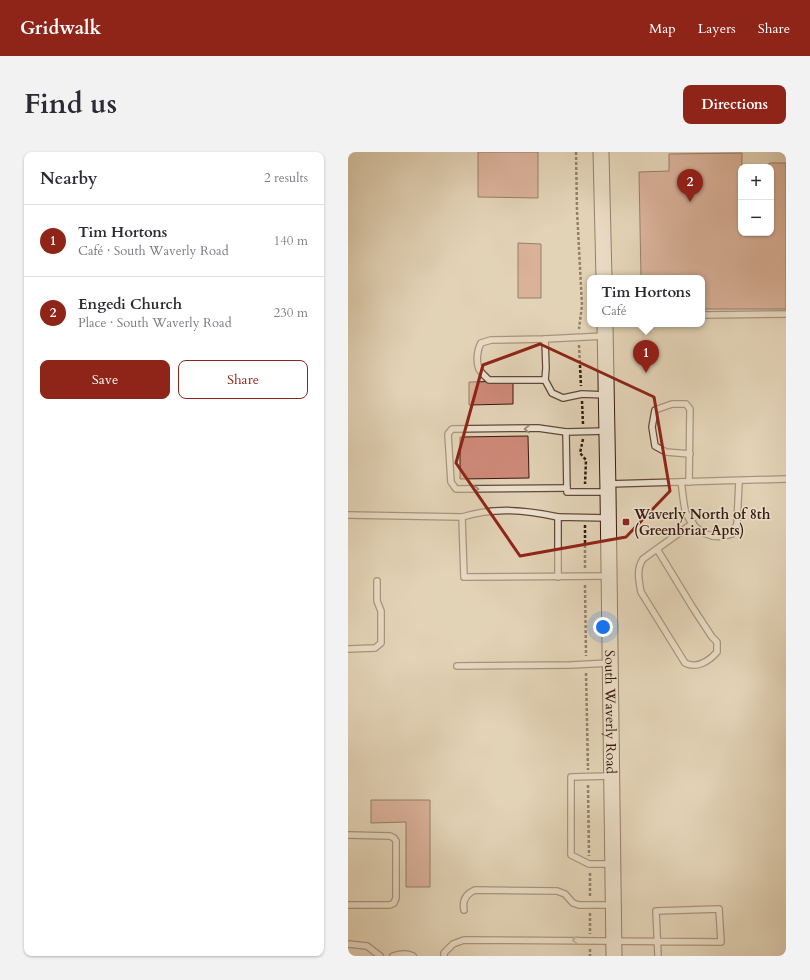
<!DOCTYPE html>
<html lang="en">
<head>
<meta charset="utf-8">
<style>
	body { margin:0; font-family:Cardo,serif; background:#f2f2f3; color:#2b2b33 }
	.controls { position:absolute; right:12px; top:12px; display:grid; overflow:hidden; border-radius:8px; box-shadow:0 1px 3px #0004 }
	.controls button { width:36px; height:36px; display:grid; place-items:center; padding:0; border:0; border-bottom:1px solid #e1e1e2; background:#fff; color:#2b2b33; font:20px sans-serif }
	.you { position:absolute; left:255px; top:475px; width:14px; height:14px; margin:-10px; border:3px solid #fff; border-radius:50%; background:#1a73e8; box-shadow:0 0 0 6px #1a73e833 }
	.badge { display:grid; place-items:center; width:26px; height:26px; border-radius:50%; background:#8f2418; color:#fff; font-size:13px; font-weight:700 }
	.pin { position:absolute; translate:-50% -33px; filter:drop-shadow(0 1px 2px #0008) }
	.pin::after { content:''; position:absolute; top:21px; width:14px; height:12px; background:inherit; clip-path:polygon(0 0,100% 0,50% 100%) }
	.popup { position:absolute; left:239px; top:123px; width:118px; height:52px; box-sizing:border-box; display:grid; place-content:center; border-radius:8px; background:#fff; filter:drop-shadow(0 1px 3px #0005); font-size:13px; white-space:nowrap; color:#7c7c81 }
	.popup b { font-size:15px; color:#2b2b33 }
	.popup::after { content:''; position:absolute; left:50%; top:100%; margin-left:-8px; border:8px solid transparent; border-top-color:#fff }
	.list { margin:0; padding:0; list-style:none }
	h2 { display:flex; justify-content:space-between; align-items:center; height:52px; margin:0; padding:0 16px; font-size:17px }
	h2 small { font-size:13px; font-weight:400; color:#7c7c81 }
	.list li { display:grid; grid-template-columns:26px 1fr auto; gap:12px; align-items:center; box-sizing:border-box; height:72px; padding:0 16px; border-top:1px solid #e1e1e2 }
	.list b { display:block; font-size:15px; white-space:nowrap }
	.list p { margin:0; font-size:13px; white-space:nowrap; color:#7c7c81 }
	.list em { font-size:13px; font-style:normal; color:#7c7c81 }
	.actions { display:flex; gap:8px; padding:12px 16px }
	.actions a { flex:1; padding:9px 0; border:1px solid #8f2418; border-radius:8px; text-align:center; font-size:14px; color:#8f2418 }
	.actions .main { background:#8f2418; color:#fff }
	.map { position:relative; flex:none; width:438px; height:804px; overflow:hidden; border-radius:8px }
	header { display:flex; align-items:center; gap:24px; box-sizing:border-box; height:56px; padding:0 20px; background:#8f2418; color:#fff }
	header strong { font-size:19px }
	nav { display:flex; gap:22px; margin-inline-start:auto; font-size:14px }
	.intro { display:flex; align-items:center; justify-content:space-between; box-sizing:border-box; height:96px; padding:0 24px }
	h1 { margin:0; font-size:28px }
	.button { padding:10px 18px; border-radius:8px; background:#8f2418; color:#fff; font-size:14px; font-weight:700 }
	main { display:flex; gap:24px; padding:0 24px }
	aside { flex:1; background:#fff; border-radius:8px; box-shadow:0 1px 3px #0004 }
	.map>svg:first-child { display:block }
	.building { fill:#ce8978; stroke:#37190d }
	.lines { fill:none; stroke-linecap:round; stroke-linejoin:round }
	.service-casing { stroke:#624838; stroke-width:8 }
	.secondary-casing { stroke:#37190d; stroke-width:17 }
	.path { stroke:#37190d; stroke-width:2.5; stroke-dasharray:3 2; stroke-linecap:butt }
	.service { stroke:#ede2d0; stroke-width:5.5 }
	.secondary { stroke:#ede2d0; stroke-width:15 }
	.oneway { stroke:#9b8878 }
	.marked { fill:none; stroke:#8f2418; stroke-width:3; stroke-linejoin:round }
	.poi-dot { fill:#8f2418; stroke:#ede2d0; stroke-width:1.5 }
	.labels { text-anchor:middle; stroke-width:3; stroke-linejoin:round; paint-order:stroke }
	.poi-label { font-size:14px; font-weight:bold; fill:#37190d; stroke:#ede2d0; text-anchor:start }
	.street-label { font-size:14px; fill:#37190d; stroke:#ede2d0 }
</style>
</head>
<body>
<header>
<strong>Gridwalk</strong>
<nav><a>Map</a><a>Layers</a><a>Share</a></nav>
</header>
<div class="intro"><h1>Find us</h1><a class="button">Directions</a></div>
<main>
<aside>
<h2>Nearby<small>2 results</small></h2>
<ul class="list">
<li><span class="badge">1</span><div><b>Tim Hortons</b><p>Café · South Waverly Road</p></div><em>140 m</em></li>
<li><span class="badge">2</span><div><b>Engedi Church</b><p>Place · South Waverly Road</p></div><em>230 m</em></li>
</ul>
<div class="actions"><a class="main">Save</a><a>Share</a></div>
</aside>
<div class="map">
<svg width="438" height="804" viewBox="0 0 438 804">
	<rect width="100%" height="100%" fill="#e3d3b7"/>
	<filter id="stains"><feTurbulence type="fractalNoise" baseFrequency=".005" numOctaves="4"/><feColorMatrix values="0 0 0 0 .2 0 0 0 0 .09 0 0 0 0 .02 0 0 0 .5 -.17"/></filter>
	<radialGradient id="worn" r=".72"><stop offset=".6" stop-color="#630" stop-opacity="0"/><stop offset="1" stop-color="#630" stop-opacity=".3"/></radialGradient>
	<!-- building -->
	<g class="building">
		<polygon points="130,0 190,0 190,46 130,45"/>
		<polygon points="394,1 393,81 423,81 423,15 420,15 421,11 438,11 438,157 354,157 354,126 293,126 291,20 321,19 321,2"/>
		<polygon points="170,91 193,92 193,146 170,146"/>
		<polygon points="165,229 165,252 121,253 121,230"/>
		<polygon points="180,284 181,326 112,327 112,285"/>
		<polygon points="23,648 82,648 82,735 58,735 58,670 23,671"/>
	</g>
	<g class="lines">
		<defs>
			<g id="service">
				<polyline points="354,163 438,162"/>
				<polyline points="197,187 198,216 197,228 204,241 215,246 234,242 258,243"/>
				<path d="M197,228H141C138,225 133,221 131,217C128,210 129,198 133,191L143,188L197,187L257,184"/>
				<polyline points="258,279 218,280 219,340 260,340"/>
				<polyline points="218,280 190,276 104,277 100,282 103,330 108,337 219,336"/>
				<path d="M333,330C335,340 335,352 338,361C347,381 365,389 384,382L389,372L391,329"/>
				<polyline points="341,330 342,257 338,252 324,252 307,258 304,275 307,294 318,300 342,302"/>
				<polyline points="260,332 438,327"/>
				<polyline points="0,363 114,365 116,425 260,424"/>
				<path d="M114,365C148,355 176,358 210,365"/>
				<path d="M309,397L345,456L364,485L369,490V500C361,509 349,517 337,511L293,440C291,429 288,417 295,407L345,371"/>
				<polyline points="210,425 210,365 260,366"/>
				<polyline points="0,497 27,496 33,491 33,459 29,449 29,429"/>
				<polyline points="109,514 223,513 262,511"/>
				<polyline points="262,624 223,625 223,703 241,712 265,712"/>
				<polyline points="0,683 42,684 46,686 48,689 48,746 46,751 42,753 0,753"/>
				<path d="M116,758C114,748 118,742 127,738L209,739L217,742L225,751L231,753H265"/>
				<polyline points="0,792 19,794 32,804"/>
				<path d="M45,804C51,802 59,801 65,804"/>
				<path d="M96,804V801L105,792L116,788C202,788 288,790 373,790L371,757L308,759L310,804"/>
			</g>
			<g id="secondary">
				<polyline points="253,0 256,126"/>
				<path id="s1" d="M257,172L260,340L266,804"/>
			</g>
		</defs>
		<!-- service casing -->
		<use href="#service" class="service-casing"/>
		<!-- secondary casing -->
		<use href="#secondary" class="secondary-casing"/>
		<!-- path -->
		<g class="path">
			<polyline points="228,0 229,59 234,153 231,177"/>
			<polyline points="231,193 233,234"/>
			<polyline points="234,249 235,272"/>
			<polyline points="235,287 232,301 238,308 237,332"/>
			<polyline points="237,373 237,416"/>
			<polyline points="237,433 238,504"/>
			<polyline points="238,521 240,618"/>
			<polyline points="240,633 241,704"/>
			<polyline points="242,721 242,746"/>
			<polyline points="242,761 242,782"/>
			<polyline points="242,797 242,804"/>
		</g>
		<!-- service -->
		<use href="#service" class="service"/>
		<!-- secondary -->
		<use href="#secondary" class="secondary"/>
	</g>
	<!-- one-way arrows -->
	<defs><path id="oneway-chevron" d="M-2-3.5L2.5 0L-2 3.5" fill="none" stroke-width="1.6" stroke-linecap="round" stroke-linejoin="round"/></defs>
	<g class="oneway">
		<use href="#oneway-chevron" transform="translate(179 277) rotate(180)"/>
		<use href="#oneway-chevron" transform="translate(128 337) rotate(-1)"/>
		<use href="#oneway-chevron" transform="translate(227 788) rotate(-180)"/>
	</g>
	<!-- marked area -->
	<path d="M0 0H438V804H0ZM192,192L306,245L322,339L278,385L172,404L108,311L135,213Z" fill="#e3d3b7" fill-opacity=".55" fill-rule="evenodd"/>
	<path class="marked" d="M192,192L306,245L322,339L278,385L172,404L108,311L135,213Z"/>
	<!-- markers -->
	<rect class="poi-dot" x="274" y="366" width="8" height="8" rx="2"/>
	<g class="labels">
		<!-- poi labels -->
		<g class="poi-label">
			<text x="286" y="367">Waverly North of 8th<tspan x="286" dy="16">(Greenbriar Apts)</tspan></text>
		</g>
		<!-- street labels -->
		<g class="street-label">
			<text dy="5" stroke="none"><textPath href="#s1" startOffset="388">South Waverly Road</textPath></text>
		</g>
	</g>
	<rect width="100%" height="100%" filter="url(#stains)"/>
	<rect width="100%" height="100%" fill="url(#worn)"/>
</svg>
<div class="controls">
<button>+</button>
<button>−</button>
</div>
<div class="you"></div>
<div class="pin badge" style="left:298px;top:221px">1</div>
<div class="popup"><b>Tim Hortons</b>Café</div>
<div class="pin badge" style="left:342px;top:50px">2</div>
</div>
</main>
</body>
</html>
